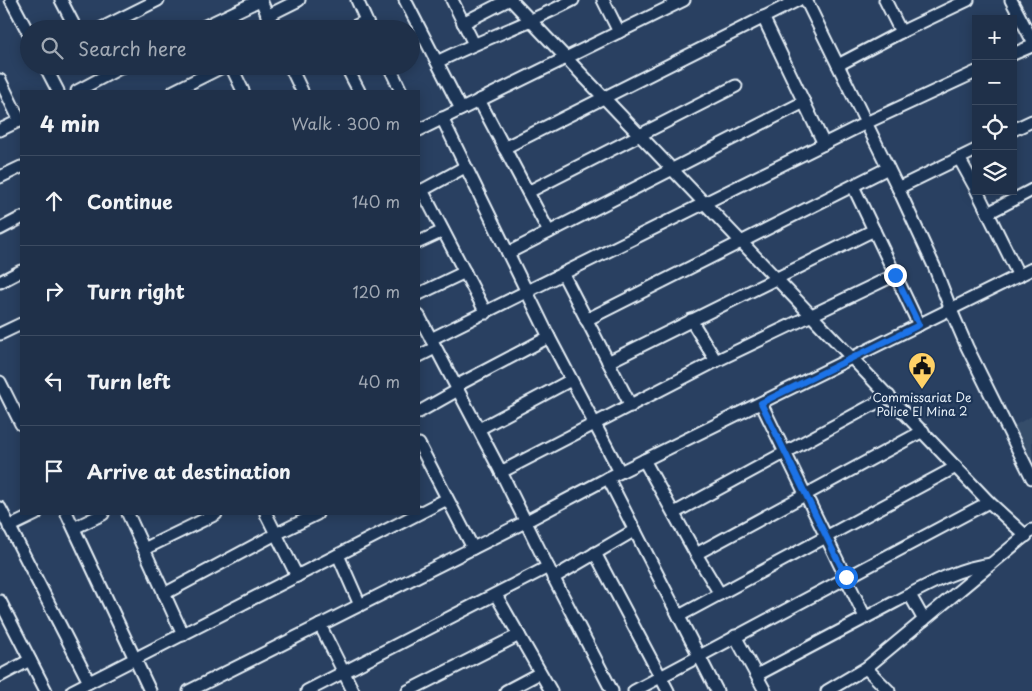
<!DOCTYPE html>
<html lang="en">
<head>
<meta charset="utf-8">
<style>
	body { margin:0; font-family:"Playpen Sans",sans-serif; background:#2c3c53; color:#f1f3f6 }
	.controls { position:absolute; right:15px; top:15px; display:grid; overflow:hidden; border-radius:0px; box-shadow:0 2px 12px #0003 }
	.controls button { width:45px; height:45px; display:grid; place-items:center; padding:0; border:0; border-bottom:1px solid #3c4b61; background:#1f3049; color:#f1f3f6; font:25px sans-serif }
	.stop { position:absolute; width:15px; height:15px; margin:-11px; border:4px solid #1a73e8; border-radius:50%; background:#fff }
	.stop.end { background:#1a73e8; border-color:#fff; box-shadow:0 1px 5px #0008 }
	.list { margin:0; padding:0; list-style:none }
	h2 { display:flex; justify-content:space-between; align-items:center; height:65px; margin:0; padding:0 20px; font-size:21px }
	h2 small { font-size:16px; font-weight:400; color:#a1a9b4 }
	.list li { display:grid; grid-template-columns:32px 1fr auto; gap:15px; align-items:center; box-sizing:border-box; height:90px; padding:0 20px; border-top:1px solid #3c4b61 }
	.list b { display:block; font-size:19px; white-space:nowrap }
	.list em { font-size:16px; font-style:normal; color:#a1a9b4 }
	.icon { flex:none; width:28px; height:28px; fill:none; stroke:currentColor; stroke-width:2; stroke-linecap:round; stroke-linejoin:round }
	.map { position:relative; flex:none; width:1032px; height:691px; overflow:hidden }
	.search { position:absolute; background:#1f3049; box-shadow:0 2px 12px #0003; left:20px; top:20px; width:400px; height:55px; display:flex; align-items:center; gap:12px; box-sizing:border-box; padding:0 18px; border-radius:28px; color:#a1a9b4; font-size:19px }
	.panel { position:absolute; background:#1f3049; box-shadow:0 2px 12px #0003; left:20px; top:90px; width:400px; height:425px; border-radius:0px }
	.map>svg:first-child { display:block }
	.built { fill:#364d6b }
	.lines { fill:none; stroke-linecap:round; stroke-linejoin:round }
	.minor-casing { stroke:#e8f1f8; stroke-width:15 }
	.minor { stroke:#1d3557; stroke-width:11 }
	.route { stroke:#1a73e8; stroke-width:6 }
	.labels { text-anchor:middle; stroke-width:4.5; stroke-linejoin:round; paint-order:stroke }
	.poi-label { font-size:12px; fill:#e8f1f8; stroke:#1d3557 }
</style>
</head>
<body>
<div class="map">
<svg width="1032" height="691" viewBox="0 0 1032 691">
	<rect width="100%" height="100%" fill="#294061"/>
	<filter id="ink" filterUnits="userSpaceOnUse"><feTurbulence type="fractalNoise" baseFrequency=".02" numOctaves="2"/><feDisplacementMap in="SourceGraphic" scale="10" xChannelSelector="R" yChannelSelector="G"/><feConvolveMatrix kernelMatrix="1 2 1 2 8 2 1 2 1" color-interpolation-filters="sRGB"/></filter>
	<g filter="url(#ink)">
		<!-- built -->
		<polygon class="built" points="1032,416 1032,462 1013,426"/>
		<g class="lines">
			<defs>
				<g id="minor">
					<polyline points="11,0 29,34"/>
					<polyline points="61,0 76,29"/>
					<polyline points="261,0 273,29"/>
					<polyline points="357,0 370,29"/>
					<polyline points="405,0 461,109"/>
					<polyline points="452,0 474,44"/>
					<polyline points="511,0 989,502 1026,536"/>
					<polyline points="603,0 619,32"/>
					<polyline points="806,0 898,188 934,266 951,310 967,347 1032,478"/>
					<polyline points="885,0 901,32"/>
					<polyline points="1011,0 1032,40"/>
					<polyline points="267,16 299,0"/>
					<polyline points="763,17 824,144"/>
					<polyline points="463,23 508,0"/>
					<polyline points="100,29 158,0"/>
					<polyline points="199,29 260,0"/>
					<polyline points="349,29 366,21"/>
					<polyline points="1013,54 1032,46"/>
					<path d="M437,62C481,40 529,23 573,0"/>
					<polyline points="838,65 901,32 968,0"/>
					<polyline points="45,66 58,91"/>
					<polyline points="231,66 243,91"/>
					<polyline points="290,66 302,91"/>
					<polyline points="346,66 359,91"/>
					<polyline points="389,66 401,91"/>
					<polyline points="0,80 20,121"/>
					<polyline points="77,91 124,66"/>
					<polyline points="174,91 224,66"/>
					<polyline points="479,100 549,232"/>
					<polyline points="442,118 549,337 620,472"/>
					<polyline points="0,130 21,120"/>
					<polyline points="419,130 684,0"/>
					<polyline points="1013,130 1032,121"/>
					<polyline points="504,148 798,0"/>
					<polyline points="959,158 976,189"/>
					<polyline points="0,177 21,167"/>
					<polyline points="853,186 919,325"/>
					<polyline points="898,188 976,150"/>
					<polyline points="422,190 486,313"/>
					<polyline points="977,191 1019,276"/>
					<polyline points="419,192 465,167"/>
					<polyline points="528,192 736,86"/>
					<polyline points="988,213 1032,190"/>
					<polyline points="0,229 21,218"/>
					<polyline points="419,242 443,231"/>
					<polyline points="508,253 804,102"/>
					<polyline points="563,274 631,406"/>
					<polyline points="0,282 21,271"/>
					<polyline points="419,294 465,272"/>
					<polyline points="419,316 501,472 548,567 612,691"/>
					<polyline points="586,320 888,168"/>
					<polyline points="691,320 716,361"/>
					<polyline points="0,334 21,324"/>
					<polyline points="431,339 866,123 976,72"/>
					<polyline points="419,356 435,348"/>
					<polyline points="608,362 874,230"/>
					<polyline points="0,382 21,424"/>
					<polyline points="456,386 549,337"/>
					<polyline points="761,403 865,617"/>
					<polyline points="419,412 458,390"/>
					<polyline points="479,429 571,380"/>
					<polyline points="419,444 473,548"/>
					<polyline points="644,460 696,554 720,594"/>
					<polyline points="501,472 716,361 895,275"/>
					<polyline points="608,478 717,691"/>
					<polyline points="0,508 89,682"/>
					<polyline points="674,513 889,396"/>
					<polyline points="67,514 150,691"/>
					<polyline points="128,514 183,635"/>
					<polyline points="266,514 297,576"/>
					<polyline points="9,527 36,514"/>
					<polyline points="74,528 103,514"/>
					<polyline points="144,549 216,514"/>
					<polyline points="595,553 668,691"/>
					<polyline points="696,554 923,431"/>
					<polyline points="338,555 360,605"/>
					<polyline points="553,578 635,530"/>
					<polyline points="164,594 276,534 317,514"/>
					<polyline points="496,595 551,691"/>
					<polyline points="910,595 924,620"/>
					<polyline points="0,601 46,691"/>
					<polyline points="679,616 956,467"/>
					<polyline points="320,625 353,691"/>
					<polyline points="735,636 765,691"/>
					<polyline points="866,668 889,691"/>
					<path d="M757,675C803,651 849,626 895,602C926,586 956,568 991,564"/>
					<polyline points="0,676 30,660"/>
					<polyline points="72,691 447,499"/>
					<polyline points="189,691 525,522 608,478 1032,269"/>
					<polyline points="307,691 548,567"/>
					<polyline points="408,691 519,635"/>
					<polyline points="506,691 540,673"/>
					<polyline points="634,691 989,502"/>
					<polyline points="827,691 866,668 1032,530"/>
				</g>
			</defs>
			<!-- minor casing -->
			<use href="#minor" class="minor-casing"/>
			<!-- minor -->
			<use href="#minor" class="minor"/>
		</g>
	</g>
	<g class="lines" filter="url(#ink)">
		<!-- route -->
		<polyline class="route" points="846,577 761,403 919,325 895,275"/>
	</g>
	<!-- icons -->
	<defs>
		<symbol id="civic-pin" viewBox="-11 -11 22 30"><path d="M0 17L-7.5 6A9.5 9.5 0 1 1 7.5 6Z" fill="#ffd166" stroke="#1d3557"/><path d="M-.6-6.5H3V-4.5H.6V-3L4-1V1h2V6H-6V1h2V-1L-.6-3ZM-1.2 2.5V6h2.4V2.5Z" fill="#111"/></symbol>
	</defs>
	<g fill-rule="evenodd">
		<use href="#civic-pin" x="906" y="350" width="32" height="43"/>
	</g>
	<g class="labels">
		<!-- poi labels -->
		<g class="poi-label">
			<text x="922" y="402">Commissariat De<tspan x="922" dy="14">Police El Mina 2</tspan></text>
		</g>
	</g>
</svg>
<div class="controls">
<button>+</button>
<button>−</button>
<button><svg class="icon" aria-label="locate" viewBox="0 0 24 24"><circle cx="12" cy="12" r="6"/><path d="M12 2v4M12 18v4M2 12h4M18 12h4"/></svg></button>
<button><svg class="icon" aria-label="layers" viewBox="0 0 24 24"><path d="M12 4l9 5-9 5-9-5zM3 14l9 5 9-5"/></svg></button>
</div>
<div class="stop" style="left:846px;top:577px"></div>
<div class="stop end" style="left:895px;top:275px"></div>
<div class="search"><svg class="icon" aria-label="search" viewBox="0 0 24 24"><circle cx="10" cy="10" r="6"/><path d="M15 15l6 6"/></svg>Search here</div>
<section class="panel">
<h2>4 min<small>Walk · 300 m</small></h2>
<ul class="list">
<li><svg class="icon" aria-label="ahead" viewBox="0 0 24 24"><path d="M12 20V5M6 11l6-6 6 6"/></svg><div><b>Continue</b></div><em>140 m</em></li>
<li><svg class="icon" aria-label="right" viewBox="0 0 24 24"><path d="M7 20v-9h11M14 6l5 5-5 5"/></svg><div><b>Turn right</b></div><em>120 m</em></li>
<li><svg class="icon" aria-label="left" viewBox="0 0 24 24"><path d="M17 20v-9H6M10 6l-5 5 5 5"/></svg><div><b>Turn left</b></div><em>40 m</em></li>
<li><svg class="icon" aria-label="arrive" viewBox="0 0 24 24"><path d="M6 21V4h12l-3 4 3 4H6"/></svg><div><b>Arrive at destination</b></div></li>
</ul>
</section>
</div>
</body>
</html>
